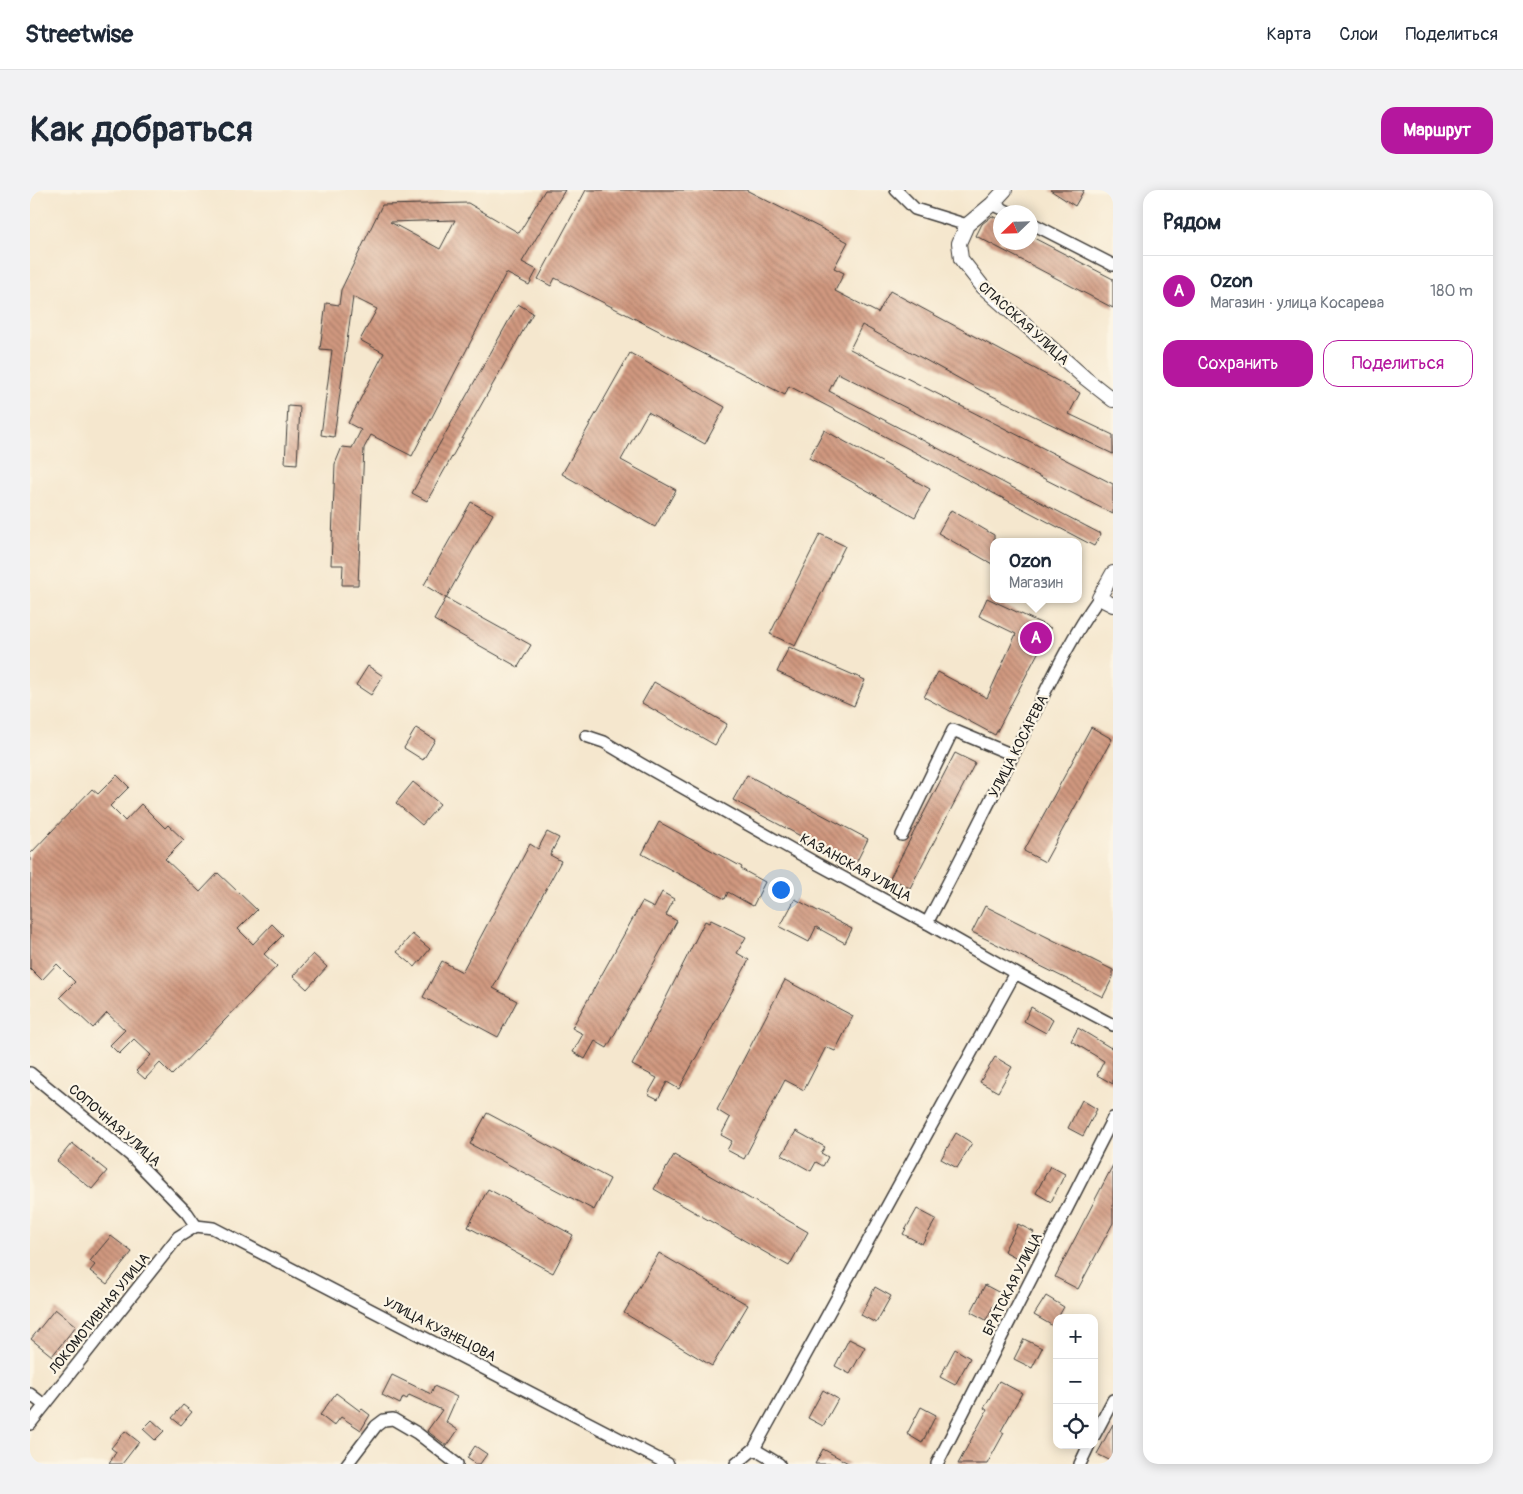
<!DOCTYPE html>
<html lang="ru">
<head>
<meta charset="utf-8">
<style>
	body { margin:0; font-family:Pangolin,sans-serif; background:#f2f2f3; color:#1f2937 }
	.controls { position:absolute; right:15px; bottom:15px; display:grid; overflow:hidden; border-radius:10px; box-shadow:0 2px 12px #0003 }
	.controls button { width:45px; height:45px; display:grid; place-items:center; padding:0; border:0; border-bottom:1px solid #e0e1e3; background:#fff; color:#1f2937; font:25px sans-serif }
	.compass { position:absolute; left:963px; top:15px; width:45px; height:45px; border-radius:50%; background:#fff; box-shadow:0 2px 12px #0003; rotate:247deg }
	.you { position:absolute; left:750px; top:699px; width:18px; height:18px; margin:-12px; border:4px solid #fff; border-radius:50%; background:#1a73e8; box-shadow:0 0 0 8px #1a73e833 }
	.badge { display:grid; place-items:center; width:32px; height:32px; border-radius:50%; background:#b5179e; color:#fff; font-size:16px; font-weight:700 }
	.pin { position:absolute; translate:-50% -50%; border:2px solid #fff; box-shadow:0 1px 5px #0006 }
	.popup { position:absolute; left:960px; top:348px; width:92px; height:65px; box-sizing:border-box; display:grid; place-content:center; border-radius:10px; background:#fff; filter:drop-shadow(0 1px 4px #0005); font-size:16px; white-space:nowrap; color:#747a83 }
	.popup b { font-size:19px; color:#1f2937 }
	.popup::after { content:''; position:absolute; left:50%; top:100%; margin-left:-10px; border:10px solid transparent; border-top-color:#fff }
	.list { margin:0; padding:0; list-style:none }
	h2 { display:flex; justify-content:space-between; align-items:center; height:65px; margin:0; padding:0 20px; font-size:21px }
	h2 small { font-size:16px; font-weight:400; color:#747a83 }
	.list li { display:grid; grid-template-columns:32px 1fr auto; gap:15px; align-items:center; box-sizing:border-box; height:70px; padding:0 20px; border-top:1px solid #e0e1e3 }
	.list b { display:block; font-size:19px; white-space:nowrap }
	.list p { margin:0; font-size:16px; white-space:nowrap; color:#747a83 }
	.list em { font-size:16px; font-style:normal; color:#747a83 }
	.actions { display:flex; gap:10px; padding:15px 20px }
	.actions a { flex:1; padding:11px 0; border:1px solid #b5179e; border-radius:15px; text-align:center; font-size:18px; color:#b5179e }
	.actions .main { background:#b5179e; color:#fff }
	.icon { flex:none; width:28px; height:28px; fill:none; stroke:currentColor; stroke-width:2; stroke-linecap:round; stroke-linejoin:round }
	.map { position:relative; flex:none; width:1083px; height:1274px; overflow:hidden; border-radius:15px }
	header { display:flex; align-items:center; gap:30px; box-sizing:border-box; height:70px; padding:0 25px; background:#fff; border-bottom:1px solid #e0e1e3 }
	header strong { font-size:24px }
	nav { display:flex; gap:28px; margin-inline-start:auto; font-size:18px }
	.intro { display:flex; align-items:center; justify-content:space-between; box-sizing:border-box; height:120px; padding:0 30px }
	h1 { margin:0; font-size:35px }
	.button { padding:12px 22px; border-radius:15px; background:#b5179e; color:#fff; font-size:18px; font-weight:700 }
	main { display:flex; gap:30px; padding:0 30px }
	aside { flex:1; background:#fff; border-radius:15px; box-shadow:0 2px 12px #0003 }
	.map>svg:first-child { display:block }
	.building { fill:url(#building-back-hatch); fill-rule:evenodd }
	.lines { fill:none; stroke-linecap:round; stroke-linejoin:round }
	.minor-casing { stroke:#3d3a37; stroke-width:14 }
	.tertiary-casing { stroke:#3d3a37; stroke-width:16 }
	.minor { stroke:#fff; stroke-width:11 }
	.tertiary { stroke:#fff; stroke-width:14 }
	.labels { text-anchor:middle; stroke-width:4.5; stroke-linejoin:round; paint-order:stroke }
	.street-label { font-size:14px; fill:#1c1c1c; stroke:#fcf5e5 }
</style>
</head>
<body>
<header>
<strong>Streetwise</strong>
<nav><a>Карта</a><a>Слои</a><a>Поделиться</a></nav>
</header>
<div class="intro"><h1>Как добраться</h1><a class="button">Маршрут</a></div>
<main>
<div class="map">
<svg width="1083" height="1274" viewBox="0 0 1083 1274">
	<defs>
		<pattern id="building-back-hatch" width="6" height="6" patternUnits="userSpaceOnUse" patternTransform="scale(1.25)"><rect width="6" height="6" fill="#d0987f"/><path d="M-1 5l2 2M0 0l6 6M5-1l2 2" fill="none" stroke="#a87b67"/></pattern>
	</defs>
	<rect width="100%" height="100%" fill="#fcf5e5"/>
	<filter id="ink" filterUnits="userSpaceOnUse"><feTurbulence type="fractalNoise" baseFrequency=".02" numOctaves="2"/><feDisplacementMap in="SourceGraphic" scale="10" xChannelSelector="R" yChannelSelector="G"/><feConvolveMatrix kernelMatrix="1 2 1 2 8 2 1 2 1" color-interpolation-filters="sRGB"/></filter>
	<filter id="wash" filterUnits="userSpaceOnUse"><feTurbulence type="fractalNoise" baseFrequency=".0096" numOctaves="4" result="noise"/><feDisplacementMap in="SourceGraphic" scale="20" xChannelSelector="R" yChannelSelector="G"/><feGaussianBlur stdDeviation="1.12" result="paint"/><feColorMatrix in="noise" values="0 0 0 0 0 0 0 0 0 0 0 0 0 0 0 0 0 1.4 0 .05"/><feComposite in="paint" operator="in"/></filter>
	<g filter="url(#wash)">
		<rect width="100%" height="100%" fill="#f5e7ce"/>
		<g id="blocks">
			<!-- building -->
			<g class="building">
				<path d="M515,0H535L492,72L507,80L499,95L476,83L382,266L341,245L334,258L328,395H312L313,375H301L305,274L312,257L322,258L331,240L318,233L354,163L330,150L347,119L323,107L304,247L291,245L302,160L290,159L296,113L309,115L311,100L352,15L438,13L489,43ZM425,30L410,59L360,32Z"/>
				<polygon points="556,0 716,0 818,52 804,78 814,83 805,101 848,123 860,101 1050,203 1039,224 1083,245 1083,264 950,200 832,135 820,159 1083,294 1083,324 808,183 799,201 1071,344 1064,356 759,196 755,205 525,88 521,96 508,89"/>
				<polygon points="1020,0 1054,0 1045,16"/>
				<polygon points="962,26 970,30 970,52 1000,52 1000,46 1083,89 1083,118 946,46 952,34"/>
				<polygon points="488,114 503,123 397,311 382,303"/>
				<polygon points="600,163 695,217 675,254 618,222 591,270 646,300 625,337 532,284"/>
				<polygon points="258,216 270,217 267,274 255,273"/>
				<polygon points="794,240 900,299 885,327 779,268"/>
				<polygon points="441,312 463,324 416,408 394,395"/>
				<polygon points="921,320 964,345 964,375 908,343"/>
				<polygon points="790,344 815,356 765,456 740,444"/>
				<polygon points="416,408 501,455 488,477 404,430"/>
				<polygon points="957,408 1021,438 965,545 894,507 908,482 957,508 986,444 949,426"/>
				<polygon points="759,457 835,490 824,516 747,482"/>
				<polygon points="338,476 353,486 341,505 326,495"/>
				<polygon points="624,492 697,534 685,555 612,513"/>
				<polygon points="1061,537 1082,549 1015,672 994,661"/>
				<polygon points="386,538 405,550 393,570 374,558"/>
				<polygon points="925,563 945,573 880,698 860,688"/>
				<polygon points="87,585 99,597 80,616 95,631 111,614 135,638 138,635 154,650 135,669 170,702 188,683 227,720 208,739 223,754 242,734 253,745 234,764 247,776 142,885 130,873 115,889 106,881 121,865 104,849 89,864 80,855 95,840 77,823 63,838 30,807 45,792 27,774 12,790 0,778 0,664 62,599 68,604"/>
				<polygon points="717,585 838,649 825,675 703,610"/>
				<polygon points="383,592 410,614 392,635 366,613"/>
				<polygon points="629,632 712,677 711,679 735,692 723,716 698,702 695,709 612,664"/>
				<polygon points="517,642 529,648 520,665 531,671 463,798 487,811 468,847 393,807 412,771 432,782 500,654 508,659"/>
				<polygon points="632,702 644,709 636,725 647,731 577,858 565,851 555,869 543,862 553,844 542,838 612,712 624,718"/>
				<polygon points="765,709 822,739 815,753 786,737 779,752 750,737"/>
				<polygon points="955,716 1083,780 1083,787 1073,807 942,742"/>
				<polygon points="681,730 716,747 707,763 719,770 649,899 637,892 628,909 618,904 627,888 602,875 675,731 679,733"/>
				<polygon points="382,744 400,759 385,777 367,762"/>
				<polygon points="283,764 297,777 277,799 263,786"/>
				<polygon points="755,790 823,826 805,861 796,857 774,900 755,890 714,969 697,960 702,951 691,945 700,928 687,920"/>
				<polygon points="1001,817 1023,830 1016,843 994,831"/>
				<polygon points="1048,838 1081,858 1083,854 1083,894 1067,885 1074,871 1041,851"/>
				<polygon points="965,867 982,877 968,902 950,892"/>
				<polygon points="1052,910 1067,919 1053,946 1038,938"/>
				<polygon points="457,923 580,989 564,1020 440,954"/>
				<polygon points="766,941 795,957 791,963 798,967 793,976 786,972 781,981 752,965"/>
				<polygon points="926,943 942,953 927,978 911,969"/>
				<polygon points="42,953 77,981 62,999 27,971"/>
				<polygon points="644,965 778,1042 759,1076 624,999"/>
				<polygon points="1083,975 1083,1033 1048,1099 1025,1087"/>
				<polygon points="1020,976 1035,984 1021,1012 1006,1003"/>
				<polygon points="458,999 543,1045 523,1083 438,1037"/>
				<polygon points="887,1019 906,1029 892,1054 873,1044"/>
				<polygon points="988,1034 1004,1042 989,1069 974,1061"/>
				<polygon points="81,1046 102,1062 77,1094 60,1081 65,1075 60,1071"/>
				<polygon points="629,1063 718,1115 682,1176 594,1123"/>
				<polygon points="955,1095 970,1103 956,1130 941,1122"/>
				<polygon points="845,1097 861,1106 846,1133 831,1125"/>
				<polygon points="1016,1106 1034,1117 1023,1136 1004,1125"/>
				<polygon points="25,1119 46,1136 22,1166 1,1149"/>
				<polygon points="819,1149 835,1157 820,1184 805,1176"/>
				<polygon points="994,1149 1012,1158 1002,1178 984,1169"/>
				<polygon points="925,1159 940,1168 925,1195 910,1187"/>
				<polygon points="362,1185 401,1204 404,1196 427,1207 416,1232 428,1240 417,1256 397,1241 412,1220 379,1205 377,1209 373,1207 370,1214 352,1205"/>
				<polygon points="969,1191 992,1203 971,1241 974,1243 957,1274 928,1274 957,1220 954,1218"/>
				<polygon points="793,1200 808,1209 793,1236 778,1228"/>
				<polygon points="306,1203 330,1221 332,1219 340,1225 331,1240 311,1227 304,1236 290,1225"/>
				<polygon points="153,1215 162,1222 151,1235 142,1228"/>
				<polygon points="891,1217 906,1225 892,1253 877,1244"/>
				<polygon points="122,1230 134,1241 125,1250 113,1239"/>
				<polygon points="1083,1234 1083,1272 1067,1264"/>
				<polygon points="95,1241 109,1252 92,1274 79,1274 86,1262 81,1258"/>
				<polygon points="445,1256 457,1264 450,1274 446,1274 437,1268"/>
				<polygon points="793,1259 820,1274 785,1274"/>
			</g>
		</g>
	</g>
	<g filter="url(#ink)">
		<use href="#blocks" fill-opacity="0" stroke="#3d3a37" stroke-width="1"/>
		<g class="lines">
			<defs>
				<g id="minor">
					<polyline points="866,0 885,19 937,35"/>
					<polyline points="962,14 979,22"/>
					<polyline points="1001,33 1083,75"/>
					<polyline points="556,546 574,552 611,574 786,673 897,733 985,783 1083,835"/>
					<polyline points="872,645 923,540 983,565"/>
					<path d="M897,733C933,666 966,598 1001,530C1022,488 1042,446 1069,408"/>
					<polyline points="0,883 100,965 157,1023 166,1036"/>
					<polyline points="166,1036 183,1038 638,1274"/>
					<polyline points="0,1204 14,1215"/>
					<polyline points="0,1234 148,1047 166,1036"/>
					<polyline points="1064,1246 1083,1210"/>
					<polyline points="724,1259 985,783"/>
					<polyline points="317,1274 346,1236 354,1230 363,1229 387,1243 427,1274"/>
					<polyline points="706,1274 724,1259 749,1274"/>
					<polyline points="907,1274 1083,928"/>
					<polyline points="1050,1274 1059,1255"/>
				</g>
				<g id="tertiary">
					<polyline points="975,0 962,14 937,35 929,53 931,69 953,97 1055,188 1083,210"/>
					<polyline points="1083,383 1069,408 1083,415"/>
				</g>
			</defs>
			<!-- minor casing -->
			<use href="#minor" class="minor-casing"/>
			<!-- tertiary casing -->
			<use href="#tertiary" class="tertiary-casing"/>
			<!-- minor -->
			<use href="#minor" class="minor"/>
			<!-- tertiary -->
			<use href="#tertiary" class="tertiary"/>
		</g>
	</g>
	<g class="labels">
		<!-- street labels -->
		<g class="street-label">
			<text transform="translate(994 133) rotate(42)" y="5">СПАССКАЯ УЛИЦА</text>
			<text transform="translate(988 556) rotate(-63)" y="5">УЛИЦА КОСАРЕВА</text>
			<text transform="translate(826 677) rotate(29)" y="5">КАЗАНСКАЯ УЛИЦА</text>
			<text transform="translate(85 935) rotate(41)" y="5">СОПОЧНАЯ УЛИЦА</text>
			<text transform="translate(982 1094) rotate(-63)" y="5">БРАТСКАЯ УЛИЦА</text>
			<text transform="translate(69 1123) rotate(-51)" y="5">ЛОКОМОТИВНАЯ УЛИЦА</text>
			<text transform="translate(410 1139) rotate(27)" y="5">УЛИЦА КУЗНЕЦОВА</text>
		</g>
	</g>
</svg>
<div class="controls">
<button>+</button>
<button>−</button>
<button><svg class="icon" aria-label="locate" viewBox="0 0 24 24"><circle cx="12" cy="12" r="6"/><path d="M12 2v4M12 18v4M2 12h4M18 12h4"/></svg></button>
</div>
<svg class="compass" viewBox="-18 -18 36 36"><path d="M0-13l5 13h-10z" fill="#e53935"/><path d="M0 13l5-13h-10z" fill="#747a83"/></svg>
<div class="you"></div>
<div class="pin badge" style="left:1006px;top:448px">A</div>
<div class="popup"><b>Ozon</b>Магазин</div>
</div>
<aside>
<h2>Рядом<small></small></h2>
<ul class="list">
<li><span class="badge">A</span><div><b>Ozon</b><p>Магазин · улица Косарева</p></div><em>180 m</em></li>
</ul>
<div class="actions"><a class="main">Сохранить</a><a>Поделиться</a></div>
</aside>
</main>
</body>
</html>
